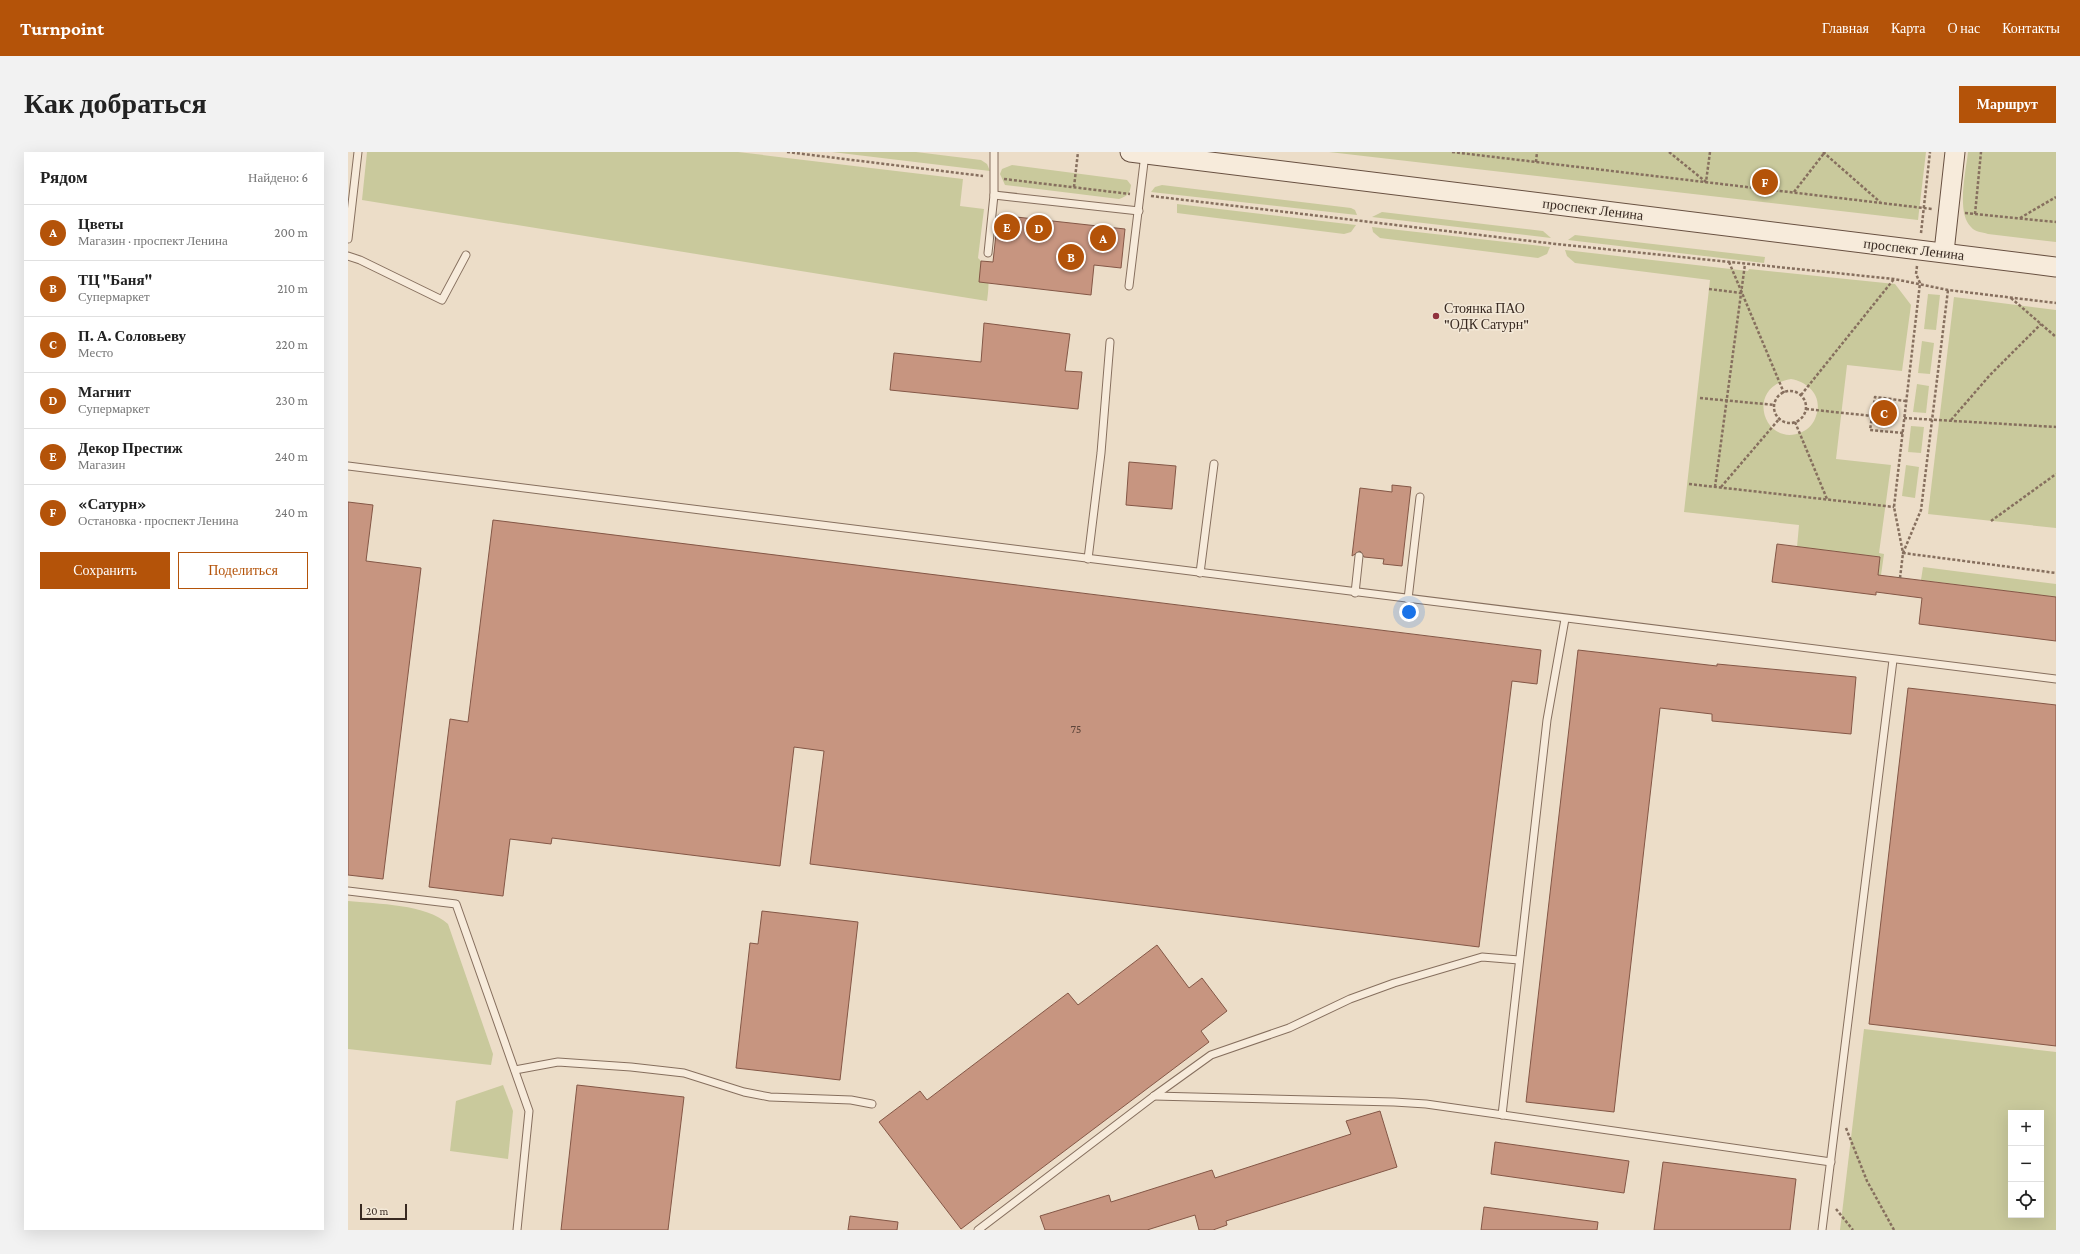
<!DOCTYPE html>
<html lang="ru">
<head>
<meta charset="utf-8">
<style>
	body { margin:0; font-family:"Crimson Pro",serif; background:#f2f2f2; color:#222 }
	.controls { position:absolute; right:12px; bottom:12px; display:grid; overflow:hidden; border-radius:0px; box-shadow:0 4px 16px #0002 }
	.controls button { width:36px; height:36px; display:grid; place-items:center; padding:0; border:0; border-bottom:1px solid #e0e0e0; background:#fff; color:#222; font:20px sans-serif }
	.scale { position:absolute; left:12px; bottom:10px; width:47px; box-sizing:border-box; padding-left:4px; border:2px solid #382921; border-top:0; font-size:11px; line-height:14px; white-space:nowrap; color:#382921; -webkit-text-stroke:3px #f3e8d7; paint-order:stroke }
	.you { position:absolute; left:1061px; top:460px; width:14px; height:14px; margin:-10px; border:3px solid #fff; border-radius:50%; background:#1a73e8; box-shadow:0 0 0 6px #1a73e833 }
	.badge { display:grid; place-items:center; width:26px; height:26px; border-radius:50%; background:#b45309; color:#fff; font-size:13px; font-weight:700 }
	.pin { position:absolute; translate:-50% -50%; border:2px solid #fff; box-shadow:0 1px 4px #0006 }
	.list { margin:0; padding:0; list-style:none }
	h2 { display:flex; justify-content:space-between; align-items:center; height:52px; margin:0; padding:0 16px; font-size:17px }
	h2 small { font-size:13px; font-weight:400; color:#767676 }
	.list li { display:grid; grid-template-columns:26px 1fr auto; gap:12px; align-items:center; box-sizing:border-box; height:56px; padding:0 16px; border-top:1px solid #e0e0e0 }
	.list b { display:block; font-size:15px; white-space:nowrap }
	.list p { margin:0; font-size:13px; white-space:nowrap; color:#767676 }
	.list em { font-size:13px; font-style:normal; color:#767676 }
	.actions { display:flex; gap:8px; padding:12px 16px }
	.actions a { flex:1; padding:9px 0; border:1px solid #b45309; border-radius:0px; text-align:center; font-size:14px; color:#b45309 }
	.actions .main { background:#b45309; color:#fff }
	.icon { flex:none; width:22px; height:22px; fill:none; stroke:currentColor; stroke-width:2; stroke-linecap:round; stroke-linejoin:round }
	.map { position:relative; flex:none; width:1708px; height:1078px; overflow:hidden; border-radius:0px }
	header { display:flex; align-items:center; gap:24px; box-sizing:border-box; height:56px; padding:0 20px; background:#b45309; color:#fff }
	header strong { font-size:19px }
	nav { display:flex; gap:22px; margin-inline-start:auto; font-size:14px }
	.intro { display:flex; align-items:center; justify-content:space-between; box-sizing:border-box; height:96px; padding:0 24px }
	h1 { margin:0; font-size:28px }
	.button { padding:10px 18px; border-radius:0px; background:#b45309; color:#fff; font-size:14px; font-weight:700 }
	main { display:flex; gap:24px; padding:0 24px }
	aside { flex:1; background:#fff; border-radius:0px; box-shadow:0 4px 16px #0002 }
	.map>svg:first-child { display:block }
	.green { fill:#c9c99c; fill-rule:evenodd }
	.building { fill:#c79580; stroke:#845746 }
	.lines { fill:none; stroke-linecap:round; stroke-linejoin:round }
	.lane-casing { stroke:#866f5e; stroke-width:9 }
	.secondary-casing { stroke:#685041; stroke-width:21 }
	.path { stroke:#866f5e; stroke-width:2.5; stroke-dasharray:3 2; stroke-linecap:butt }
	.lane { stroke:#f7ebdb; stroke-width:7 }
	.secondary { stroke:#f7ebdb; stroke-width:19 }
	.poi-dot { fill:#91323e; stroke:#f3e8d7; stroke-width:1.5 }
	.labels { text-anchor:middle; stroke-width:3; stroke-linejoin:round; paint-order:stroke }
	.number-label { font-size:12px; fill:#5c4439 }
	.street-label { font-size:14px; fill:#382921; stroke:#f3e8d7 }
	.poi-label { font-size:14px; fill:#382921; stroke:#f3e8d7; text-anchor:start }
</style>
</head>
<body>
<header>
<strong>Turnpoint</strong>
<nav><a>Главная</a><a>Карта</a><a>О нас</a><a>Контакты</a></nav>
</header>
<div class="intro"><h1>Как добраться</h1><a class="button">Маршрут</a></div>
<main>
<aside>
<h2>Рядом<small>Найдено: 6</small></h2>
<ul class="list">
<li><span class="badge">A</span><div><b>Цветы</b><p>Магазин · проспект Ленина</p></div><em>200 m</em></li>
<li><span class="badge">B</span><div><b>ТЦ &quot;Баня&quot;</b><p>Супермаркет</p></div><em>210 m</em></li>
<li><span class="badge">C</span><div><b>П. А. Соловьеву</b><p>Место</p></div><em>220 m</em></li>
<li><span class="badge">D</span><div><b>Магнит</b><p>Супермаркет</p></div><em>230 m</em></li>
<li><span class="badge">E</span><div><b>Декор Престиж</b><p>Магазин</p></div><em>240 m</em></li>
<li><span class="badge">F</span><div><b>«Сатурн»</b><p>Остановка · проспект Ленина</p></div><em>240 m</em></li>
</ul>
<div class="actions"><a class="main">Сохранить</a><a>Поделиться</a></div>
</aside>
<div class="map">
<svg width="1708" height="1078" viewBox="0 0 1708 1078">
	<rect width="100%" height="100%" fill="#ecddc8"/>
	<!-- green -->
	<g class="green">
		<path d="M19,0H390L615,27L612,54L636,57L630,106C643,117 641,135 639,149L14,48Z"/>
		<polygon points="484,0 568,0 633,8 639,12 642,19"/>
		<polygon points="981,0 1578,0 1570,68"/>
		<path d="M1620,0H1708V90L1640,82C1634,80 1627,80 1623,75C1608,61 1618,19 1620,0Z"/>
		<path d="M664,13L779,28L783,33C782,42 779,44 771,47L657,33L652,22L654,17Z"/>
		<polygon points="814,33 1003,56 1007,58 1009,63 803,40 807,35"/>
		<polygon points="829,52 1008,73 1003,80 996,82 829,61"/>
		<polygon points="1034,60 1195,79 1203,86 1024,65"/>
		<polygon points="1024,75 1202,95 1199,102 1190,106 1032,86 1025,80"/>
		<polygon points="1227,83 1417,105 1416,111 1220,88"/>
		<path d="M1217,98L1400,119L1401,117L1547,132L1563,153L1554,219L1499,213L1488,307L1543,313L1531,401L1536,402L1533,423H1530L1532,405L1449,395L1451,373L1336,360L1362,128L1227,111L1219,104ZM1443,227C1461,230 1475,245 1468,264C1466,271 1461,277 1454,280C1417,297 1395,235 1443,227Z"/>
		<polygon points="1580,142 1592,143 1588,178 1576,177"/>
		<polygon points="1606,145 1708,158 1708,376 1580,362"/>
		<polygon points="1574,189 1586,191 1582,222 1570,221"/>
		<polygon points="1569,232 1581,234 1578,261 1565,260"/>
		<polygon points="1563,274 1576,275 1573,301 1560,300"/>
		<polygon points="1558,313 1571,315 1567,346 1554,344"/>
		<polygon points="1575,415 1708,432 1708,445 1573,428"/>
		<path d="M0,749C29,752 79,752 100,772L145,902L143,913L0,897Z"/>
		<path d="M1516,877L1708,900V1078H1492ZM1663,961H1693V1063H1663Z"/>
		<polygon points="155,933 165,959 160,1007 102,999 108,949"/>
	</g>
	<!-- building -->
	<g class="building">
		<polygon points="650,63 777,77 773,116 746,113 743,143 631,130 633,109 645,110"/>
		<polygon points="636,171 722,182 717,219 734,220 730,257 542,238 546,201 633,210"/>
		<polygon points="781,310 828,314 824,357 778,353"/>
		<polygon points="1044,333 1063,335 1054,414 1035,412 1036,407 1016,405 1012,399 1004,404 1012,336 1044,340"/>
		<polygon points="0,350 25,353 18,409 73,416 35,727 0,723"/>
		<polygon points="145,368 1193,498 1189,532 1164,529 1131,795 462,712 476,599 446,595 432,714 204,686 203,692 162,687 155,744 81,735 102,567 120,570"/>
		<polygon points="1429,392 1532,405 1530,423 1708,445 1708,489 1571,472 1574,446 1528,440 1528,443 1424,430"/>
		<polygon points="1230,498 1369,514 1369,512 1508,525 1503,582 1364,569 1364,562 1312,556 1266,960 1178,950"/>
		<polygon points="1560,536 1708,553 1708,894 1521,872"/>
		<polygon points="414,759 510,770 492,928 388,916 402,791 410,792"/>
		<polygon points="809,793 841,836 854,826 879,859 853,879 861,890 613,1077 531,970 572,939 579,948 720,841 730,853"/>
		<polygon points="229,933 336,945 320,1078 213,1078"/>
		<polygon points="1032,959 1049,1015 878,1069 879,1073 865,1078 851,1078 847,1063 799,1078 697,1078 692,1064 761,1043 763,1050 864,1018 867,1026 1003,982 998,969"/>
		<polygon points="1147,990 1281,1009 1276,1041 1143,1022"/>
		<polygon points="1315,1010 1448,1027 1442,1078 1306,1078"/>
		<polygon points="1136,1055 1250,1070 1249,1078 1133,1078"/>
		<polygon points="502,1064 550,1070 549,1078 500,1078"/>
	</g>
	<g class="lines">
		<defs>
			<g id="lane">
				<polyline points="646,43 791,59"/>
				<polyline points="0,87 10,0"/>
				<polyline points="640,101 646,43 646,0"/>
				<polyline points="0,104 12,108 94,148 118,103"/>
				<polyline points="781,134 797,2"/>
				<polyline points="0,314 1708,527"/>
				<polyline points="740,407 753,301 762,190"/>
				<polyline points="852,421 866,312"/>
				<polyline points="1007,441 1011,404"/>
				<polyline points="1060,447 1072,345"/>
				<polyline points="0,739 108,752 181,959 169,1078"/>
				<polyline points="167,918 210,910 283,915 336,921 396,940 422,945 503,948 524,952"/>
				<polyline points="806,944 1046,950 1078,952 1483,1010"/>
				<polyline points="1154,963 1199,568 1217,467"/>
				<polyline points="630,1078 806,944 863,903 941,876 1002,847 1046,831 1134,805 1171,808"/>
				<polyline points="1474,1078 1545,508"/>
			</g>
			<g id="secondary">
				<polyline points="782,0 1708,115"/>
				<polyline points="1596,100 1607,0"/>
			</g>
		</defs>
		<!-- lane casing -->
		<use href="#lane" class="lane-casing"/>
		<!-- secondary casing -->
		<use href="#secondary" class="secondary-casing"/>
		<!-- path -->
		<g class="path">
			<polyline points="439,0 635,24"/>
			<polyline points="1104,0 1584,57"/>
			<polyline points="1321,0 1358,30 1362,0"/>
			<polyline points="1475,0 1532,50"/>
			<polyline points="1188,10 1189,0"/>
			<polyline points="656,27 782,42"/>
			<polyline points="726,35 730,0"/>
			<polyline points="1446,40 1477,0"/>
			<polyline points="803,44 1208,92 1546,127 1600,138 1708,151"/>
			<polyline points="1617,61 1708,70"/>
			<polyline points="1627,62 1633,0"/>
			<polyline points="1672,66 1708,45"/>
			<polyline points="1573,81 1582,0"/>
			<polyline points="1381,110 1436,241"/>
			<polyline points="1569,114 1568,122 1572,131 1546,355 1555,401 1708,421"/>
			<polyline points="1361,137 1393,141"/>
			<polyline points="1663,146 1708,185"/>
			<circle cx="1442" cy="255" r="16"/>
			<polyline points="1453,243 1546,127"/>
			<polyline points="1352,246 1427,253"/>
			<polyline points="1458,257 1524,264"/>
			<polyline points="1556,266 1708,275"/>
			<polyline points="1603,268 1642,223 1693,172"/>
			<polyline points="1447,270 1479,347"/>
			<polyline points="1555,281 1522,278 1527,245 1558,249"/>
			<polyline points="1341,332 1546,355"/>
			<polyline points="1367,335 1397,112"/>
			<polyline points="1373,335 1432,266"/>
			<polyline points="1643,369 1708,322"/>
			<polyline points="1552,426 1555,401 1573,358 1600,138"/>
			<polyline points="1498,976 1519,1029 1546,1078"/>
			<polyline points="1488,1057 1505,1078"/>
		</g>
		<!-- lane -->
		<use href="#lane" class="lane"/>
		<!-- secondary -->
		<use href="#secondary" class="secondary"/>
	</g>
	<!-- markers -->
	<circle class="poi-dot" cx="1088" cy="164" r="4"/>
	<g class="labels">
		<!-- number labels -->
		<g class="number-label">
			<text x="728" y="581">75</text>
		</g>
		<!-- street labels -->
		<g class="street-label">
			<text transform="translate(1245 57) rotate(7)" y="5">проспект Ленина</text>
			<text transform="translate(1566 97) rotate(7)" y="5">проспект Ленина</text>
		</g>
		<!-- poi labels -->
		<g class="poi-label">
			<text x="1096" y="161">Стоянка ПАО<tspan x="1096" dy="16">"ОДК Сатурн"</tspan></text>
		</g>
	</g>
</svg>
<div class="controls">
<button>+</button>
<button>−</button>
<button><svg class="icon" aria-label="locate" viewBox="0 0 24 24"><circle cx="12" cy="12" r="6"/><path d="M12 2v4M12 18v4M2 12h4M18 12h4"/></svg></button>
</div>
<div class="scale">20 m</div>
<div class="you"></div>
<div class="pin badge" style="left:755px;top:86px">A</div>
<div class="pin badge" style="left:723px;top:105px">B</div>
<div class="pin badge" style="left:1536px;top:261px">C</div>
<div class="pin badge" style="left:691px;top:76px">D</div>
<div class="pin badge" style="left:659px;top:75px">E</div>
<div class="pin badge" style="left:1417px;top:30px">F</div>
</div>
</main>
</body>
</html>
